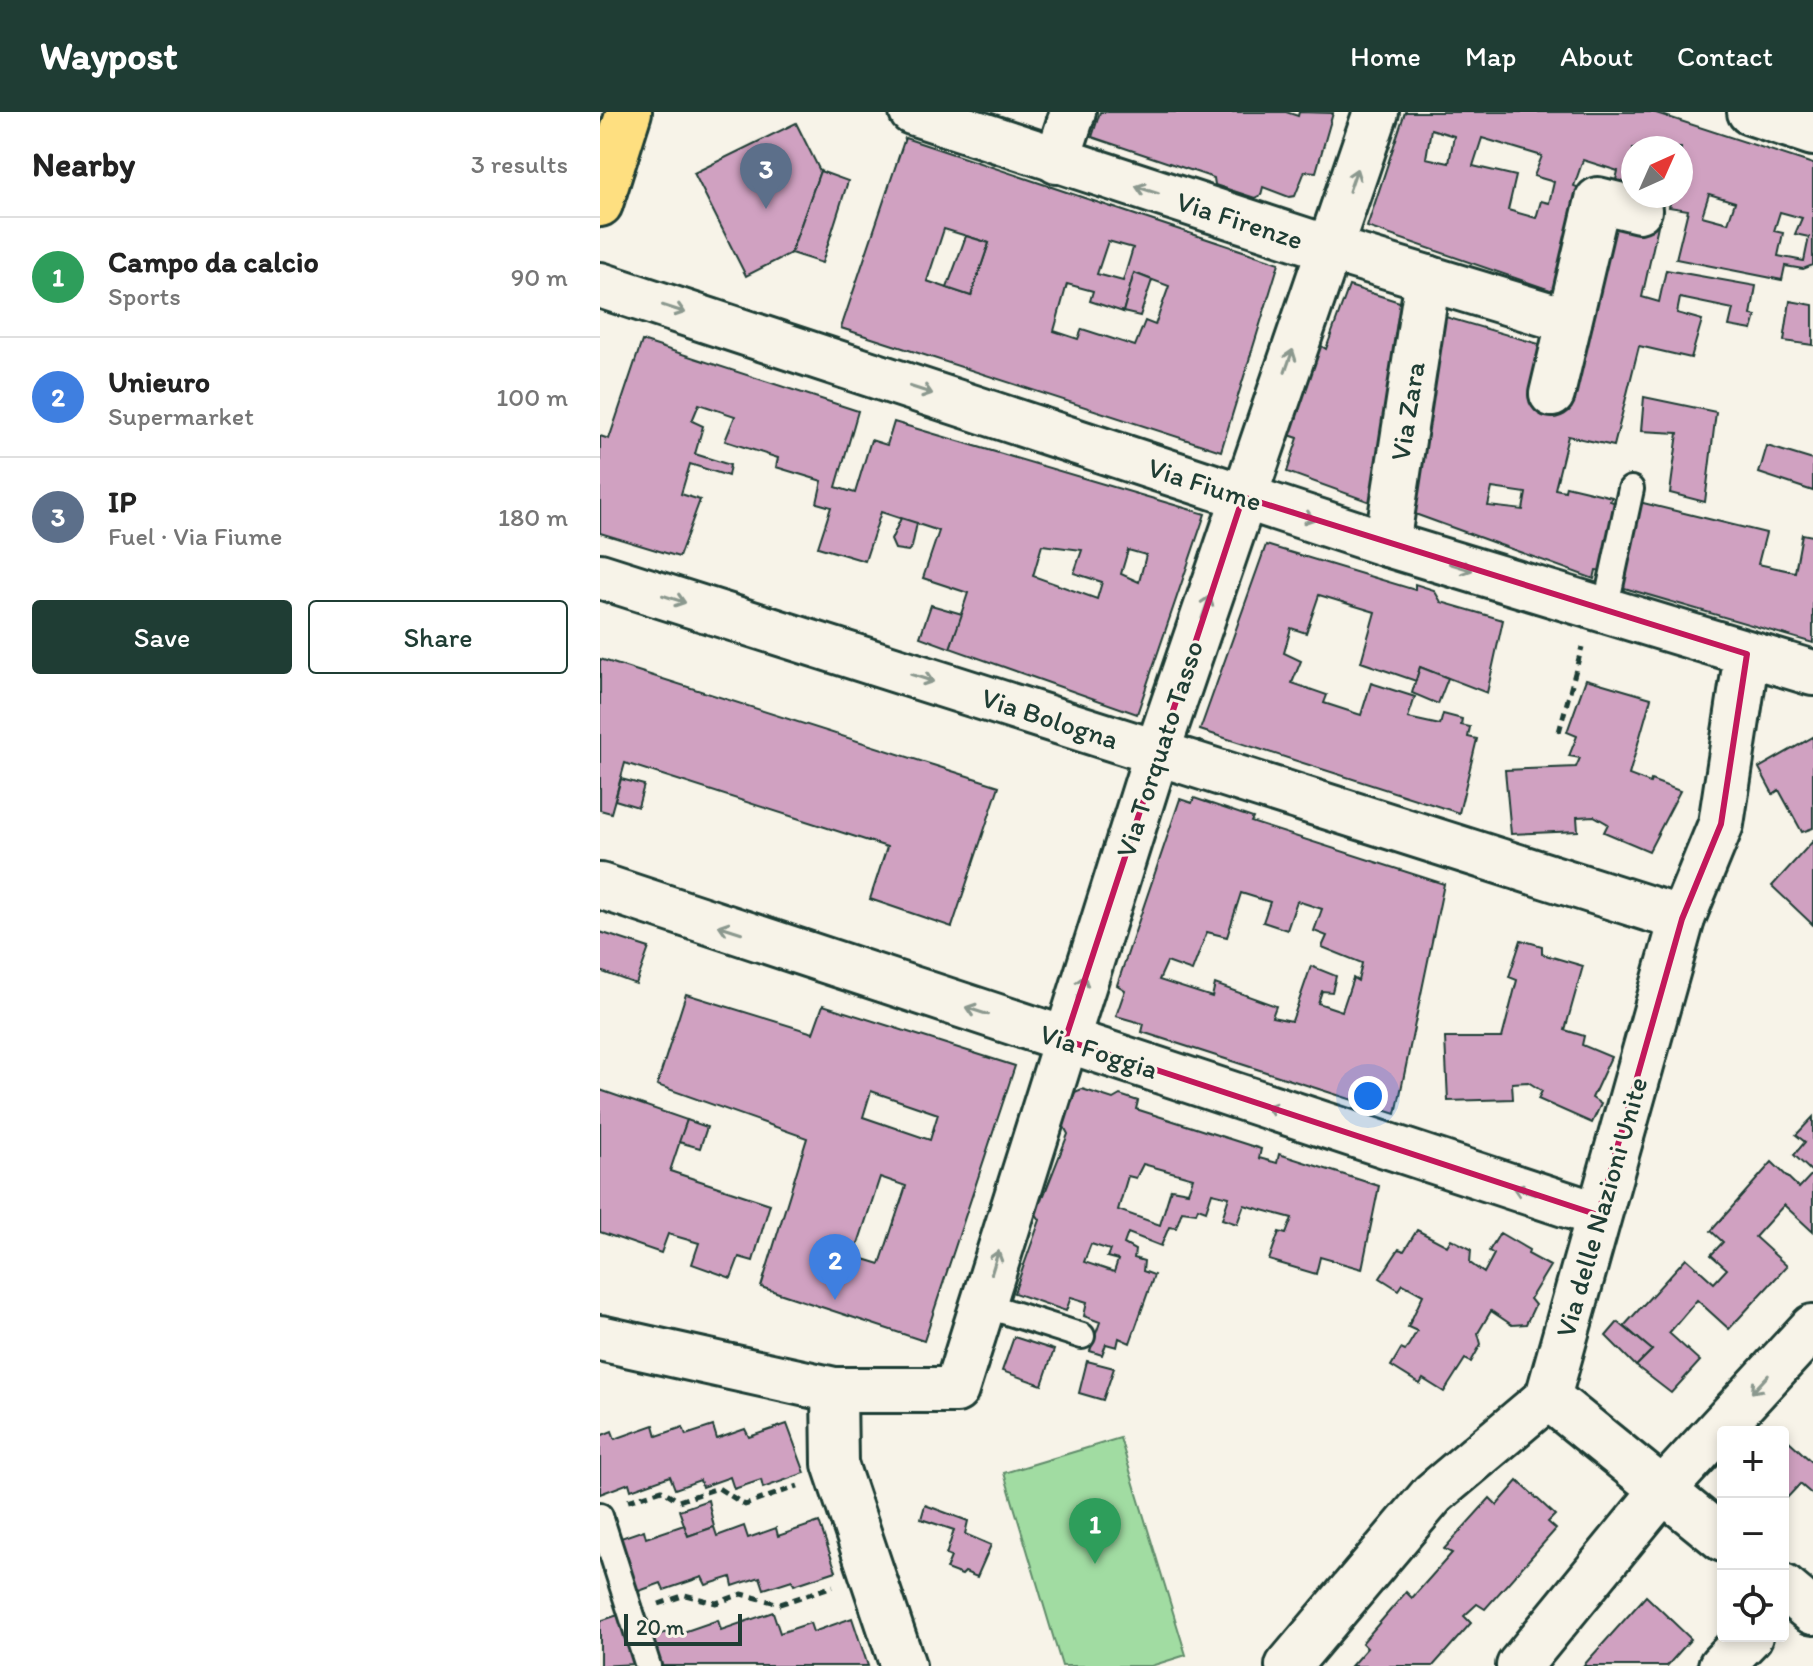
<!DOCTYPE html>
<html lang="en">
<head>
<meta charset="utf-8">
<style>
	body { margin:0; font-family:Itim,sans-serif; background:#f6f6f6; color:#222 }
	.controls { position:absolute; right:24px; bottom:24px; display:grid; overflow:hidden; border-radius:8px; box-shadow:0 4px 12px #0003 }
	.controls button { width:72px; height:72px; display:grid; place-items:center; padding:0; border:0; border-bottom:2px solid #e0e0e0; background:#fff; color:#222; font:40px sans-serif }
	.compass { position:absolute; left:1021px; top:24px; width:72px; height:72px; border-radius:50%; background:#fff; box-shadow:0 4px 12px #0003; rotate:45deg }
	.scale { position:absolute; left:24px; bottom:20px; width:118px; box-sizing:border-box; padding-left:8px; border:4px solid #1f3d34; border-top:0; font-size:22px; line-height:28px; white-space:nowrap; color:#1f3d34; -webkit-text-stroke:6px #f7f3e8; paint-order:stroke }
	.you { position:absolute; left:768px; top:984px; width:28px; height:28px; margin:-20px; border:6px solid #fff; border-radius:50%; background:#1a73e8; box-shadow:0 0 0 12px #1a73e833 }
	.badge { display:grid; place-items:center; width:52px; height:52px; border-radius:50%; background:#1f3d34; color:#fff; font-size:26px; font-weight:700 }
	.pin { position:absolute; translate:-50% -66px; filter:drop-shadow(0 2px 4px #0008) }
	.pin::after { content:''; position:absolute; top:42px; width:28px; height:24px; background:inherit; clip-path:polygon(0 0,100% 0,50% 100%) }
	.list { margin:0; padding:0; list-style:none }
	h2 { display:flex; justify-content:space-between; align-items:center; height:104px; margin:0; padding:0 32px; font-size:34px }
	h2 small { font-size:26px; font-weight:400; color:#767676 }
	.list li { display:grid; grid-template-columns:52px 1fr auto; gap:24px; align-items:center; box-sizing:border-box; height:120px; padding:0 32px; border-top:2px solid #e0e0e0 }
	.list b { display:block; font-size:30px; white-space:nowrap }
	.list p { margin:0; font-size:26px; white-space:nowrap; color:#767676 }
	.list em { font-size:26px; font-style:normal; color:#767676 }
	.actions { display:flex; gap:16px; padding:24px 32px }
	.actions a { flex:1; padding:18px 0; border:2px solid #1f3d34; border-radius:8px; text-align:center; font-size:28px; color:#1f3d34 }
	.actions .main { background:#1f3d34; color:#fff }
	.icon { flex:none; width:44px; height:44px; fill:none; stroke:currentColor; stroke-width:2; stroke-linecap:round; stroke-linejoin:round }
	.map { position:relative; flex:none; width:1213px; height:1554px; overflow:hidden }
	header { display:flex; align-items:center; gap:48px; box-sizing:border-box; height:112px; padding:0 40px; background:#1f3d34; color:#fff }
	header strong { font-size:38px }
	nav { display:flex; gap:44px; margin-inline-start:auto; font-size:28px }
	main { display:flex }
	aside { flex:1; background:#fff }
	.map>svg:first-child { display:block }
	.green { fill:#a1dca2; stroke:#608c6b; stroke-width:2 }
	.building { fill:#d0a1c1; stroke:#1f3d34; stroke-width:2; fill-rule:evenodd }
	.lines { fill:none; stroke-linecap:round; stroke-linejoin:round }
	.lane-casing { stroke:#1f3d34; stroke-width:30 }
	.street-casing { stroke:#1f3d34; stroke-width:50 }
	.primary-casing { stroke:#1f3d34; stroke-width:50 }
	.path { stroke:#1f3d34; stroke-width:5; stroke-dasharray:8 6; stroke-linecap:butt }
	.lane { stroke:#f7f3e8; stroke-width:24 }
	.street { stroke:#f7f3e8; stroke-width:44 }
	.primary { stroke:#fedf80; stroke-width:44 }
	.oneway { stroke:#8b988e }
	.marked { fill:none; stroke:#c2185b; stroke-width:6; stroke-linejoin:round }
	.labels { text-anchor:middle; stroke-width:6; stroke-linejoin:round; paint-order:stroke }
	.street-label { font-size:28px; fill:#1f3d34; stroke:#f7f3e8 }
</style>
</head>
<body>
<header>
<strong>Waypost</strong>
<nav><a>Home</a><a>Map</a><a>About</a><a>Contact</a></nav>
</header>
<main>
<aside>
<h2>Nearby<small>3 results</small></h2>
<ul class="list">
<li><span class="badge" style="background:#2e9e5b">1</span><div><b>Campo da calcio</b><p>Sports</p></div><em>90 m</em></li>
<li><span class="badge" style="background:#3f7fe0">2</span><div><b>Unieuro</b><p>Supermarket</p></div><em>100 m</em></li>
<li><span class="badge" style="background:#5c6f8a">3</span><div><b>IP</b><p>Fuel · Via Fiume</p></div><em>180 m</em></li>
</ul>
<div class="actions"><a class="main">Save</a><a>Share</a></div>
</aside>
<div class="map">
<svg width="1213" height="1554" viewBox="0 0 1213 1554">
	<rect width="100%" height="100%" fill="#f7f3e8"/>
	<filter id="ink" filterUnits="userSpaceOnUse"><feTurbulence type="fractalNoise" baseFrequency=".0125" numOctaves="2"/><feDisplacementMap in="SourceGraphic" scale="16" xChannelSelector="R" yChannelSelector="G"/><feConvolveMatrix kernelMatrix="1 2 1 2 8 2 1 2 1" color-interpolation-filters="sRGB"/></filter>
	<g filter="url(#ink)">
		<!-- green -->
		<polygon class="green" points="520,1326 586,1543 551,1554 462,1554 404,1361"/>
		<!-- building -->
		<g class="building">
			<polygon points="500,0 686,0 698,4 699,0 733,1 716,60 705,59 695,84 689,85 663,75 661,83 655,86 615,73 614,66 492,25"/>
			<path d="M805,0H1053L1213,52V153L1203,157L1185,154L1182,168L1076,147L1088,98L1069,95L1072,84H1081V36H1033V84L1013,81L1018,59L983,48L974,74L988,79L956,180L767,115ZM831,17L854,24L849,51L826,46ZM882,26L942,44L934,64L954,70L949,91L941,89L936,106L908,98L916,64L873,54ZM1109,82L1135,90L1128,111L1102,104ZM1180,100L1202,106L1195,122L1209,125L1204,149L1178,144L1183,121L1174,119Z"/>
			<polygon points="196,11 220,59 191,141 146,164 94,61"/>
			<path d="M305,26L679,151L621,339L241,216ZM344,117L389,131L371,184L327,169ZM508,129L533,136L523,169L497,162ZM534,161L569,174L555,213L545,209L535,234L482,217L478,227L454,219L467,172L493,179L490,189L523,200Z"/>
			<polygon points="220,59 248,69 222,151 191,141"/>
			<path d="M1005,97L1059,109L1042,185L1059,190L1066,158L1156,174L1151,203L1156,204L1152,218L1129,214L1133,197L1080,186L1077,201L1102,208L1091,246L1039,234L1014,334L968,324L955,377L965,379L966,374L1012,385L1010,389L1019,392L1004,459L996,458L994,467L804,398L832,201L949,235ZM892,376L926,381L923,398L888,394Z"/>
			<polygon points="366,124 389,131 371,184 347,176"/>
			<polygon points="534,161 552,168 540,204 523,200"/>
			<polygon points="749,174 809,193 781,394 687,360 698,326 689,323 720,233 726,237"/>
			<polygon points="1190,189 1213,193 1213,233 1184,229"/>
			<path d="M42,229L258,299L236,375L255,381L271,328L287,333L294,310L605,402L537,602L350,536L368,481L323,466L339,419L281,400L265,449L218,435L231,395L217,391L222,369L176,355L178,346L125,329L135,304L99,292L92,309L103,314L95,342L130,353L128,364L90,352L81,382L100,388L79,445L0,421V324L9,327ZM442,433L482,438L474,461L502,470L497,487L433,464ZM528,438L546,443L539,470L521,462Z"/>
			<polygon points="1044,285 1116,300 1105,390 1070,381 1078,321 1041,319"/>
			<polygon points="1167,334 1213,348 1213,379 1159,361"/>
			<polygon points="1039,390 1166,421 1158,452 1195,460 1202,422 1213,424 1213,531 1021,475 1024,467 1020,466"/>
			<polygon points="301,406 317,411 312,435 308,439 295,437 291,428"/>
			<polygon points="666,433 815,478 815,472 834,478 841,490 903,508 887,581 820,555 816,569 761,550 775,500 719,483 706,521 691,516 684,541 701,549 692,571 727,583 724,591 761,603 771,571 815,585 808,606 840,613 843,602 862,607 861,613 870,615 868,625 877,627 859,701 600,618"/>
			<polygon points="331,493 362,502 350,536 320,525"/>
			<polygon points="0,547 399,674 352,815 270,787 287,735 25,651 11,701 0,698"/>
			<polygon points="820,555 848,566 838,592 812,581"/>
			<polygon points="986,567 1051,586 1029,663 1050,671 1051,668 1080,679 1049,739 1004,720 1008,712 994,704 977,705 978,719 911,722 905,658 976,655 980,646 969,644 977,624 967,620"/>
			<polygon points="1213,625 1213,716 1202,720 1179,678 1173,682 1159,656"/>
			<polygon points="21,667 44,673 38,695 15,688"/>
			<path d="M594,686L653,706L651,710L844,772L796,1002L542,920L544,912L516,904L525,878L517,873L580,687L592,691ZM641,781L670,790L663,810L687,818L697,789L722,797L714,819L727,824L722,835L762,851L758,869L753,866L742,899L718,891L722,879L732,880L736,864L711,854L692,909L672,905L676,894L615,872L612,885L559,868L567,850L592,859L607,820L627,825Z"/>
			<polygon points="1213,729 1213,813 1172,774"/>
			<polygon points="0,820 49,836 36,872 0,859"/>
			<polygon points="921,828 942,834 942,842 983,854 965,918 984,924 982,933 1011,945 992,986 1001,992 992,1011 938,987 942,979 928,970 912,971 913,987 848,989 845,926 902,926 917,868 909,865"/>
			<path d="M86,882L213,921L223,893L415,954L324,1229L161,1175L207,1026L57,973ZM271,979L338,1002L330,1028L263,1005ZM280,1065L306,1074L280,1152L254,1144Z"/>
			<path d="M482,977L513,987L520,983L538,989L536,997L661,1037L659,1046L677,1051L679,1042L779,1074L762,1157L720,1145L716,1162L669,1148L679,1120L686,1122L692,1106L644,1093L637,1112L622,1107L629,1085L612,1081L606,1099L598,1096L596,1101L582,1099L576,1116L569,1115L561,1134L528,1121L524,1132L535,1138L534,1146L544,1149L543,1159L554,1163L530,1231L519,1226L517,1235L506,1232L502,1243L490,1239L500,1210L484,1204L487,1190L471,1185L466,1199L414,1181L440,1108L434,1099L439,1082L444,1083L468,1022L462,1011L475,980ZM543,1052L593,1066L588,1080L571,1077L560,1113L518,1098L528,1064L536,1066ZM491,1132L510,1138L507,1145L518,1148L514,1160L484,1150Z"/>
			<polygon points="0,978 87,1008 70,1059 170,1092 153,1149 139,1145 131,1166 92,1152 99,1131 68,1122 61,1141 0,1120"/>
			<polygon points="1213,1005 1213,1061 1194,1043 1205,1030 1196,1023"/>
			<polygon points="87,1008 107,1015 100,1036 79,1030"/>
			<polygon points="1172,1050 1199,1076 1213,1061 1213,1120 1184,1093 1155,1125 1187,1154 1129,1217 1097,1188 1069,1221 1100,1249 1071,1281 1036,1254 1052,1238 1024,1214 1086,1146 1114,1171 1127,1157 1111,1143 1123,1130 1111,1119"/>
			<polygon points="817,1118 847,1134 851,1127 871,1137 870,1151 884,1161 894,1142 889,1139 900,1121 929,1138 928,1142 950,1154 930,1187 935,1193 926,1212 912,1213 891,1199 878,1221 881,1232 871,1250 865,1247 844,1280 823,1267 820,1272 791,1254 801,1237 805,1239 817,1219 808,1215 823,1183 803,1172 799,1178 780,1166 799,1137 804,1139"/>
			<polygon points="1018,1210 1052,1238 1036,1254 1006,1224"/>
			<polygon points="414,1225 454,1238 442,1273 402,1259"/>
			<polygon points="487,1249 514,1256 503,1288 479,1281"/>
			<polygon points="187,1312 205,1361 163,1376 161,1368 134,1377 130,1365 102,1375 100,1368 75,1377 70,1364 31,1378 29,1371 0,1382 0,1324 12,1319 15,1327 54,1313 57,1324 83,1315 86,1323 113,1314 117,1327 145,1317 149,1325"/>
			<polygon points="1188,1328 1213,1351 1213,1383 1200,1372 1187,1386 1183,1383 1183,1333"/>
			<polygon points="918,1369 955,1403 948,1410 956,1417 885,1497 877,1492 864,1504 871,1511 833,1554 751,1554 767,1536 762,1531 806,1480 812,1486 852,1441 844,1437 890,1386 897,1393"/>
			<polygon points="108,1388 114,1415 88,1424 79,1398"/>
			<polygon points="325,1393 368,1409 365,1422 391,1433 377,1465 365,1460 362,1463 346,1457 351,1445 346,1443 354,1418 321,1407"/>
			<polygon points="219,1410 236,1459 194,1473 192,1468 164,1477 160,1465 133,1474 131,1465 106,1473 102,1465 64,1478 61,1471 31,1482 12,1429 44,1418 46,1426 84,1413 88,1424 114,1415 117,1424 144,1414 148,1426 176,1416 178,1424"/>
			<polygon points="1046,1484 1091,1527 1067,1554 983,1554"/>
			<polygon points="173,1500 180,1521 210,1511 213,1520 252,1506 268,1554 56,1554 47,1527 67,1520 69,1525 118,1508 121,1518"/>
			<polygon points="18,1503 34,1552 0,1554 0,1509"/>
		</g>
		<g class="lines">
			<defs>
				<g id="lane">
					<polyline points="1005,498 1031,377"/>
					<polyline points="382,1192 482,1224"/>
					<polyline points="0,1404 48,1554"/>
				</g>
				<g id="street">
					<polyline points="312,0 728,136 969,209"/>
					<polyline points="1150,0 1213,21"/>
					<polyline points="457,49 473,0"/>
					<polyline points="0,173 787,432 1213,561"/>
					<polyline points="952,282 998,88 1039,98"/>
					<polyline points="787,432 828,166"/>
					<polyline points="0,464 1082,807"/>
					<polyline points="0,774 998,1103"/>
					<polyline points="0,1226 234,1278 356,1278 557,640 776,0"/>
					<polyline points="234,1278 235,1352 303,1554"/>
					<polyline points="948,1285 1123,1427"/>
					<polyline points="1183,1475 1213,1500"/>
					<polyline points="688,1554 833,1382 948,1285 1082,807 1121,712 1147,542"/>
					<polyline points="919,1554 1063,1378 1213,1215"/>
					<polyline points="1121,1554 1150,1524"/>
				</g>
				<polyline id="primary" points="0,92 29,0"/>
			</defs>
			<!-- lane casing -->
			<use href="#lane" class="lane-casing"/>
			<!-- street casing -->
			<use href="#street" class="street-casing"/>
			<!-- primary casing -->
			<use href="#primary" class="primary-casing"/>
			<!-- path -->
			<g class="path">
				<polyline points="959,620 982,535"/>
				<polyline points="28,1389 62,1378 79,1389 118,1376 145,1393 198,1374"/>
				<polyline points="59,1492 85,1483 116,1491 142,1482 180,1492 233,1474"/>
			</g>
			<!-- lane -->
			<use href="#lane" class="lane"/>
			<!-- street -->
			<use href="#street" class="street"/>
			<!-- primary -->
			<use href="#primary" class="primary"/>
		</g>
		<!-- one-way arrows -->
		<defs><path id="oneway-shaft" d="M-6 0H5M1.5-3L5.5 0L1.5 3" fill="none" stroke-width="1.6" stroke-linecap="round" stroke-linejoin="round" transform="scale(2)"/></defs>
		<g class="oneway">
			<use href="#oneway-shaft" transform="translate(753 68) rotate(-71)"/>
			<use href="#oneway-shaft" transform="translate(547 78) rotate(-162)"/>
			<use href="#oneway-shaft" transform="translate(74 197) rotate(18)"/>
			<use href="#oneway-shaft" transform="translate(689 249) rotate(-71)"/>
			<use href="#oneway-shaft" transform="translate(321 278) rotate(18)"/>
			<use href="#oneway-shaft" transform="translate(703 404) rotate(18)"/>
			<use href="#oneway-shaft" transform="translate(861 455) rotate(17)"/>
			<use href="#oneway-shaft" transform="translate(74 487) rotate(18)"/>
			<use href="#oneway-shaft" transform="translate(606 495) rotate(-71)"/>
			<use href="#oneway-shaft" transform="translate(322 566) rotate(18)"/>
			<use href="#oneway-shaft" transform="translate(130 817) rotate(-162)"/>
			<use href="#oneway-shaft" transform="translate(481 875) rotate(-72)"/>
			<use href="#oneway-shaft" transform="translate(377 899) rotate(-162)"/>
			<use href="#oneway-shaft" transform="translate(677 998) rotate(-162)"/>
			<use href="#oneway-shaft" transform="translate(924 1079) rotate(-162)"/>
			<use href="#oneway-shaft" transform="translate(395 1150) rotate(-73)"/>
			<use href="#oneway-shaft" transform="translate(1160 1272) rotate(133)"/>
		</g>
	</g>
	<!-- marked area -->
	<path class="marked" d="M643,385L1147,542L1121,712L1082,807L998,1103L465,928Z"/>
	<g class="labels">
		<!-- street labels -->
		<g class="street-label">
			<text transform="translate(640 108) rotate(18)" y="10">Via Firenze</text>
			<text transform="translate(807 299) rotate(-81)" y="10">Via Zara</text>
			<text transform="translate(605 372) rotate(18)" y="10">Via Fiume</text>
			<text transform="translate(450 606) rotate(18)" y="10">Via Bologna</text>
			<text transform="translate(559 637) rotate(-72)" y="10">Via Torquato Tasso</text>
			<text transform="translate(499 939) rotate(18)" y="10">Via Foggia</text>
			<text transform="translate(1001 1095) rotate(-74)" y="10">Via delle Nazioni Unite</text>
		</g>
	</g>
</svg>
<div class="controls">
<button>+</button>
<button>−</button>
<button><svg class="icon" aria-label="locate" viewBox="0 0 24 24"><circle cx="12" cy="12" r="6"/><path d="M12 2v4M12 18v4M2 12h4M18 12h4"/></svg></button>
</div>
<svg class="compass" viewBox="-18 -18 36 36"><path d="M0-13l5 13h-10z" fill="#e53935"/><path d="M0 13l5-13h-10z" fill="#767676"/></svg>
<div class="scale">20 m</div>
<div class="you"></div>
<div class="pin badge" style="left:495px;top:1452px;background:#2e9e5b">1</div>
<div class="pin badge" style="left:235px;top:1188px;background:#3f7fe0">2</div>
<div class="pin badge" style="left:166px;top:97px;background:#5c6f8a">3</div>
</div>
</main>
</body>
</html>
